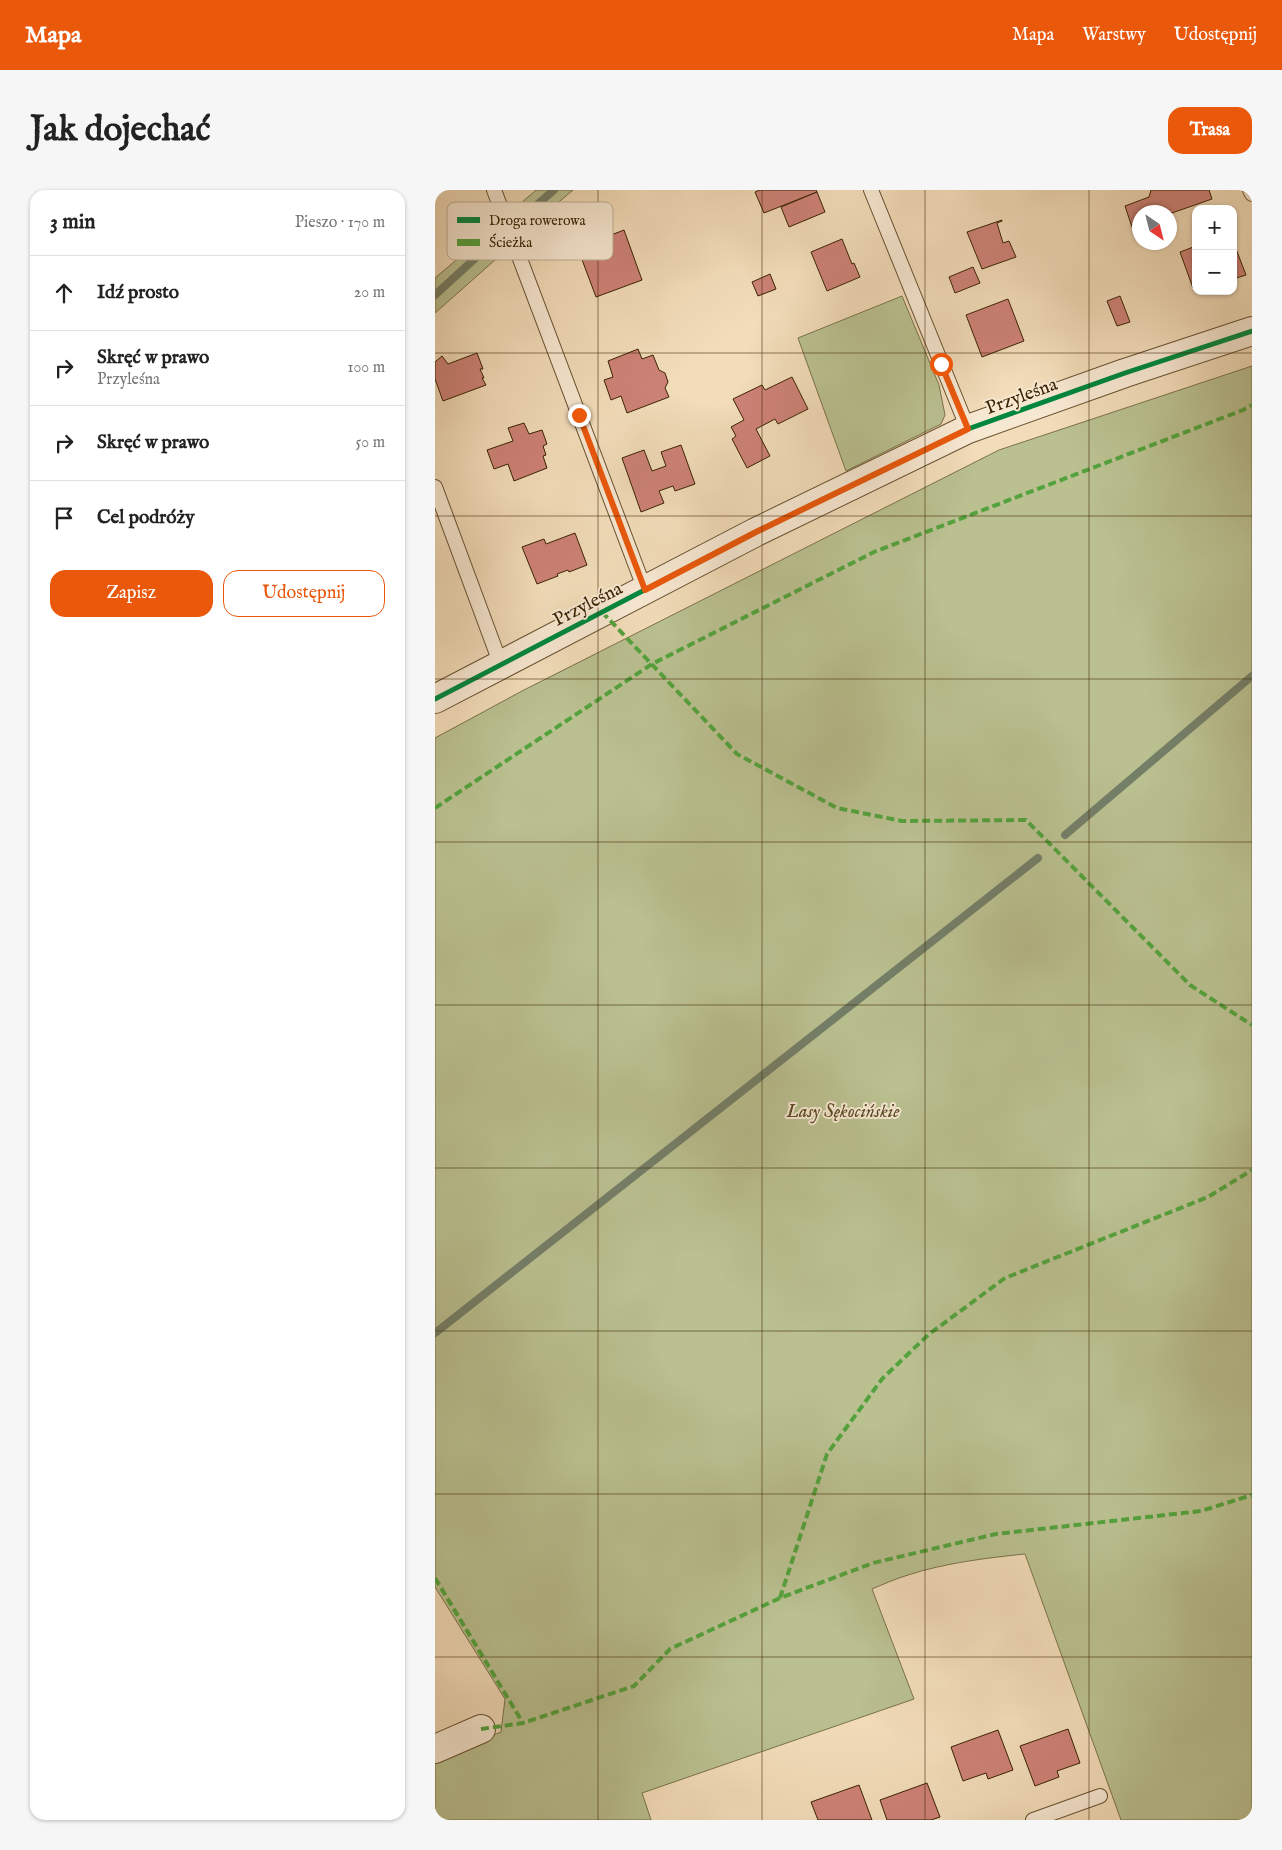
<!DOCTYPE html>
<html lang="pl">
<head>
<meta charset="utf-8">
<style>
	body { margin:0; font-family:"IM FELL English",serif; background:#f6f6f6; color:#222 }
	.controls { position:absolute; right:15px; top:15px; display:grid; overflow:hidden; border-radius:10px; box-shadow:0 1px 4px #0004 }
	.controls button { width:45px; height:45px; display:grid; place-items:center; padding:0; border:0; border-bottom:1px solid #e0e0e0; background:#fff; color:#222; font:25px sans-serif }
	.compass { position:absolute; left:697px; top:15px; width:45px; height:45px; border-radius:50%; background:#fff; box-shadow:0 1px 4px #0004; rotate:145deg }
	.stop { position:absolute; width:15px; height:15px; margin:-11px; border:4px solid #ea580c; border-radius:50%; background:#fff }
	.stop.end { background:#ea580c; border-color:#fff; box-shadow:0 1px 5px #0008 }
	.list { margin:0; padding:0; list-style:none }
	h2 { display:flex; justify-content:space-between; align-items:center; height:65px; margin:0; padding:0 20px; font-size:21px }
	h2 small { font-size:16px; font-weight:400; color:#767676 }
	.list li { display:grid; grid-template-columns:32px 1fr auto; gap:15px; align-items:center; box-sizing:border-box; height:75px; padding:0 20px; border-top:1px solid #e0e0e0 }
	.list b { display:block; font-size:19px; white-space:nowrap }
	.list p { margin:0; font-size:16px; white-space:nowrap; color:#767676 }
	.list em { font-size:16px; font-style:normal; color:#767676 }
	.actions { display:flex; gap:10px; padding:15px 20px }
	.actions a { flex:1; padding:11px 0; border:1px solid #ea580c; border-radius:15px; text-align:center; font-size:18px; color:#ea580c }
	.actions .main { background:#ea580c; color:#fff }
	.icon { flex:none; width:28px; height:28px; fill:none; stroke:currentColor; stroke-width:2; stroke-linecap:round; stroke-linejoin:round }
	.map { position:relative; flex:none; width:817px; height:1630px; overflow:hidden; border-radius:15px }
	header { display:flex; align-items:center; gap:30px; box-sizing:border-box; height:70px; padding:0 25px; background:#ea580c; color:#fff }
	header strong { font-size:24px }
	nav { display:flex; gap:28px; margin-inline-start:auto; font-size:18px }
	.intro { display:flex; align-items:center; justify-content:space-between; box-sizing:border-box; height:120px; padding:0 30px }
	h1 { margin:0; font-size:35px }
	.button { padding:12px 22px; border-radius:15px; background:#ea580c; color:#fff; font-size:18px; font-weight:700 }
	main { display:flex; gap:30px; padding:0 30px }
	aside { flex:1; background:#fff; border-radius:15px; box-shadow:0 1px 4px #0004 }
	.map>svg:first-child { display:block }
	.green { fill:#bac090; stroke:#7a7249 }
	.lines { fill:none; stroke-linecap:round; stroke-linejoin:round }
	.stream { stroke:#747f68; stroke-width:8 }
	.building { fill:#cd8277; stroke:#3a2302 }
	.lane-casing { stroke:#685130; stroke-width:16 }
	.street-casing { stroke:#685130; stroke-width:30 }
	.lane { stroke:#f7e8d2; stroke-width:14 }
	.street { stroke:#f7e8d2; stroke-width:28 }
	.quiet { stroke:#54a23d; stroke-width:4; stroke-dasharray:8 4; stroke-linecap:butt }
	.cycleway-casing { stroke:#f7e8d2; stroke-width:8 }
	.cycleway { stroke:#00873e; stroke-width:5 }
	.route { stroke:#ea580c; stroke-width:6 }
	.grid { fill:none; stroke:#3a2302; stroke-width:1; stroke-opacity:0.55 }
	.labels { text-anchor:middle; stroke-width:4; stroke-linejoin:round; paint-order:stroke }
	.street-label { font-size:19px; fill:#3a2302; stroke:#f7e8d2 }
	.park-label { font-size:19px; font-style:italic; fill:#5a4a26; stroke:#f7e8d2 }
	.key { fill:#f7e8d2; stroke:#bead94; stroke-width:1 }
	.key-label { font-size:14px; fill:#3a2302 }
</style>
</head>
<body>
<header>
<strong>Mapa</strong>
<nav><a>Mapa</a><a>Warstwy</a><a>Udostępnij</a></nav>
</header>
<div class="intro"><h1>Jak dojechać</h1><a class="button">Trasa</a></div>
<main>
<aside>
<h2>3 min<small>Pieszo · 170 m</small></h2>
<ul class="list">
<li><svg class="icon" aria-label="ahead" viewBox="0 0 24 24"><path d="M12 20V5M6 11l6-6 6 6"/></svg><div><b>Idź prosto</b></div><em>20 m</em></li>
<li><svg class="icon" aria-label="right" viewBox="0 0 24 24"><path d="M7 20v-9h11M14 6l5 5-5 5"/></svg><div><b>Skręć w prawo</b><p>Przyleśna</p></div><em>100 m</em></li>
<li><svg class="icon" aria-label="right" viewBox="0 0 24 24"><path d="M7 20v-9h11M14 6l5 5-5 5"/></svg><div><b>Skręć w prawo</b></div><em>50 m</em></li>
<li><svg class="icon" aria-label="arrive" viewBox="0 0 24 24"><path d="M6 21V4h12l-3 4 3 4H6"/></svg><div><b>Cel podróży</b></div></li>
</ul>
<div class="actions"><a class="main">Zapisz</a><a>Udostępnij</a></div>
</aside>
<div class="map">
<svg width="817" height="1630" viewBox="0 0 817 1630">
	<rect width="100%" height="100%" fill="#f2dcb9"/>
	<filter id="stains"><feTurbulence type="fractalNoise" baseFrequency=".004" numOctaves="4"/><feColorMatrix values="0 0 0 0 .2 0 0 0 0 .09 0 0 0 0 .02 0 0 0 .5 -.17"/></filter>
	<radialGradient id="worn" r=".72"><stop offset=".6" stop-color="#630" stop-opacity="0"/><stop offset="1" stop-color="#630" stop-opacity=".3"/></radialGradient>
	<!-- green -->
	<g class="green">
		<polygon points="101,0 138,0 86,44 77,21"/>
		<polygon points="60,37 69,62 0,123 0,88"/>
		<polygon points="467,106 504,195 510,225 506,234 411,281 363,148"/>
		<path d="M817,176V1630H686L590,1364C551,1368 510,1373 473,1385C460,1389 449,1394 437,1399L479,1509L207,1603L216,1630H0V1569L66,1542L70,1509L0,1397V548L87,501L564,260Z"/>
	</g>
	<g class="lines">
		<!-- stream -->
		<g class="stream">
			<polyline points="90,25 119,0"/>
			<polyline points="0,105 58,52"/>
			<polyline points="630,645 817,486"/>
			<polyline points="0,1143 603,668"/>
		</g>
	</g>
	<!-- building -->
	<g class="building">
		<polygon points="325,0 381,0 382,2 329,23 320,2"/>
		<polygon points="716,0 774,0 777,9 734,24 734,22 704,22 704,35 697,37 690,16 714,7"/>
		<polygon points="382,2 390,22 354,37 346,17"/>
		<polygon points="567,30 567,31 562,33 568,53 574,51 581,67 547,79 532,42"/>
		<polygon points="174,39 176,45 189,40 207,90 161,107 140,51"/>
		<polygon points="407,49 417,74 419,73 425,87 392,101 376,62"/>
		<polygon points="798,51 811,85 798,89"/>
		<polygon points="761,56 761,97 758,98 745,62"/>
		<polygon points="538,77 545,93 520,103 514,87"/>
		<polygon points="335,84 341,99 323,106 317,92"/>
		<polygon points="685,106 695,132 682,136 672,111"/>
		<polygon points="573,109 589,151 547,167 531,125"/>
		<polygon points="203,159 207,169 218,165 224,180 230,183 233,192 230,198 234,207 192,223 186,206 176,210 169,190 178,187 173,171"/>
		<polygon points="42,163 48,179 45,179 49,188 47,188 51,195 8,211 0,189 0,172 7,166 13,174"/>
		<polygon points="357,187 373,219 343,234 340,229 321,239 335,266 312,278 297,249 301,246 296,237 309,230 298,209 327,195 330,200"/>
		<polygon points="89,233 94,244 107,240 112,254 108,256 111,265 108,266 112,278 79,291 73,274 59,279 52,260 78,251 73,238"/>
		<polygon points="246,255 260,294 240,301 238,296 224,301 229,313 206,322 187,268 209,260 217,281 231,276 226,262"/>
		<polygon points="140,343 152,375 134,382 133,380 122,384 123,386 102,394 87,357 109,349 111,354"/>
		<polygon points="633,1539 645,1573 622,1581 624,1587 600,1596 585,1556"/>
		<polygon points="563,1540 578,1580 553,1589 551,1583 528,1591 516,1557"/>
		<polygon points="492,1593 505,1627 496,1630 452,1630 445,1610"/>
		<polygon points="424,1595 437,1630 383,1630 376,1612"/>
	</g>
	<g class="lines">
		<defs>
			<g id="lane">
				<polyline points="59,0 210,400"/>
				<polyline points="436,0 533,239"/>
				<polyline points="815,0 817,4"/>
				<polyline points="0,297 66,475"/>
				<polyline points="598,1630 665,1606"/>
			</g>
			<g id="street">
				<polyline points="0,509 321,342 533,239 690,183 817,141"/>
				<polyline points="0,1559 46,1539"/>
			</g>
		</defs>
		<!-- lane casing -->
		<use href="#lane" class="lane-casing"/>
		<!-- street casing -->
		<use href="#street" class="street-casing"/>
		<!-- lane -->
		<use href="#lane" class="lane"/>
		<!-- street -->
		<use href="#street" class="street"/>
		<!-- quiet -->
		<g class="quiet">
			<polyline points="167,422 302,564 402,618 467,631 591,630 755,795 817,835"/>
			<polyline points="0,618 217,474 439,362 808,220 817,215"/>
			<polyline points="0,1388 88,1533"/>
			<polyline points="345,1408 392,1264 447,1189 493,1145 570,1088 773,1007 817,980"/>
			<polyline points="46,1539 88,1533 199,1496 235,1459 345,1408 438,1373 561,1344 766,1321 817,1305"/>
		</g>
		<defs>
			<polyline id="cycleway" points="0,509 321,342 533,239 690,183 817,141"/>
		</defs>
		<!-- cycleway casing -->
		<use href="#cycleway" class="cycleway-casing"/>
		<!-- cycleway -->
		<use href="#cycleway" class="cycleway"/>
	</g>
	<g class="lines">
		<!-- route -->
		<polyline class="route" points="144,225 210,400 321,342 533,239 506,174"/>
	</g>
	<!-- grid -->
	<path class="grid" d="M163,0V1630M327,0V1630M490,0V1630M654,0V1630M0,163H817M0,326H817M0,489H817M0,652H817M0,815H817M0,978H817M0,1141H817M0,1304H817M0,1467H817"/>
	<g class="labels">
		<!-- street labels -->
		<g class="street-label">
			<text transform="translate(586 205) rotate(-20)" y="7">Przyleśna</text>
			<text transform="translate(152 413) rotate(-27)" y="7">Przyleśna</text>
		</g>
		<!-- park labels -->
		<g class="park-label">
			<text x="408" y="927">Lasy Sękocińskie</text>
		</g>
	</g>
	<!-- legend -->
	<rect x="12" y="12" width="166" height="58" rx="8" class="key"/>
	<rect x="22" y="27" width="23" height="6" fill="#00873e"/>
	<rect x="22" y="49" width="23" height="7" fill="#54a23d"/>
	<g class="key-label">
		<text x="54" y="35">Droga rowerowa</text>
		<text x="54" y="57">Ścieżka</text>
	</g>
	<rect width="100%" height="100%" filter="url(#stains)"/>
	<rect width="100%" height="100%" fill="url(#worn)"/>
</svg>
<div class="controls">
<button>+</button>
<button>−</button>
</div>
<svg class="compass" viewBox="-18 -18 36 36"><path d="M0-13l5 13h-10z" fill="#e53935"/><path d="M0 13l5-13h-10z" fill="#767676"/></svg>
<div class="stop" style="left:506px;top:174px"></div>
<div class="stop end" style="left:144px;top:225px"></div>
</div>
</main>
</body>
</html>
